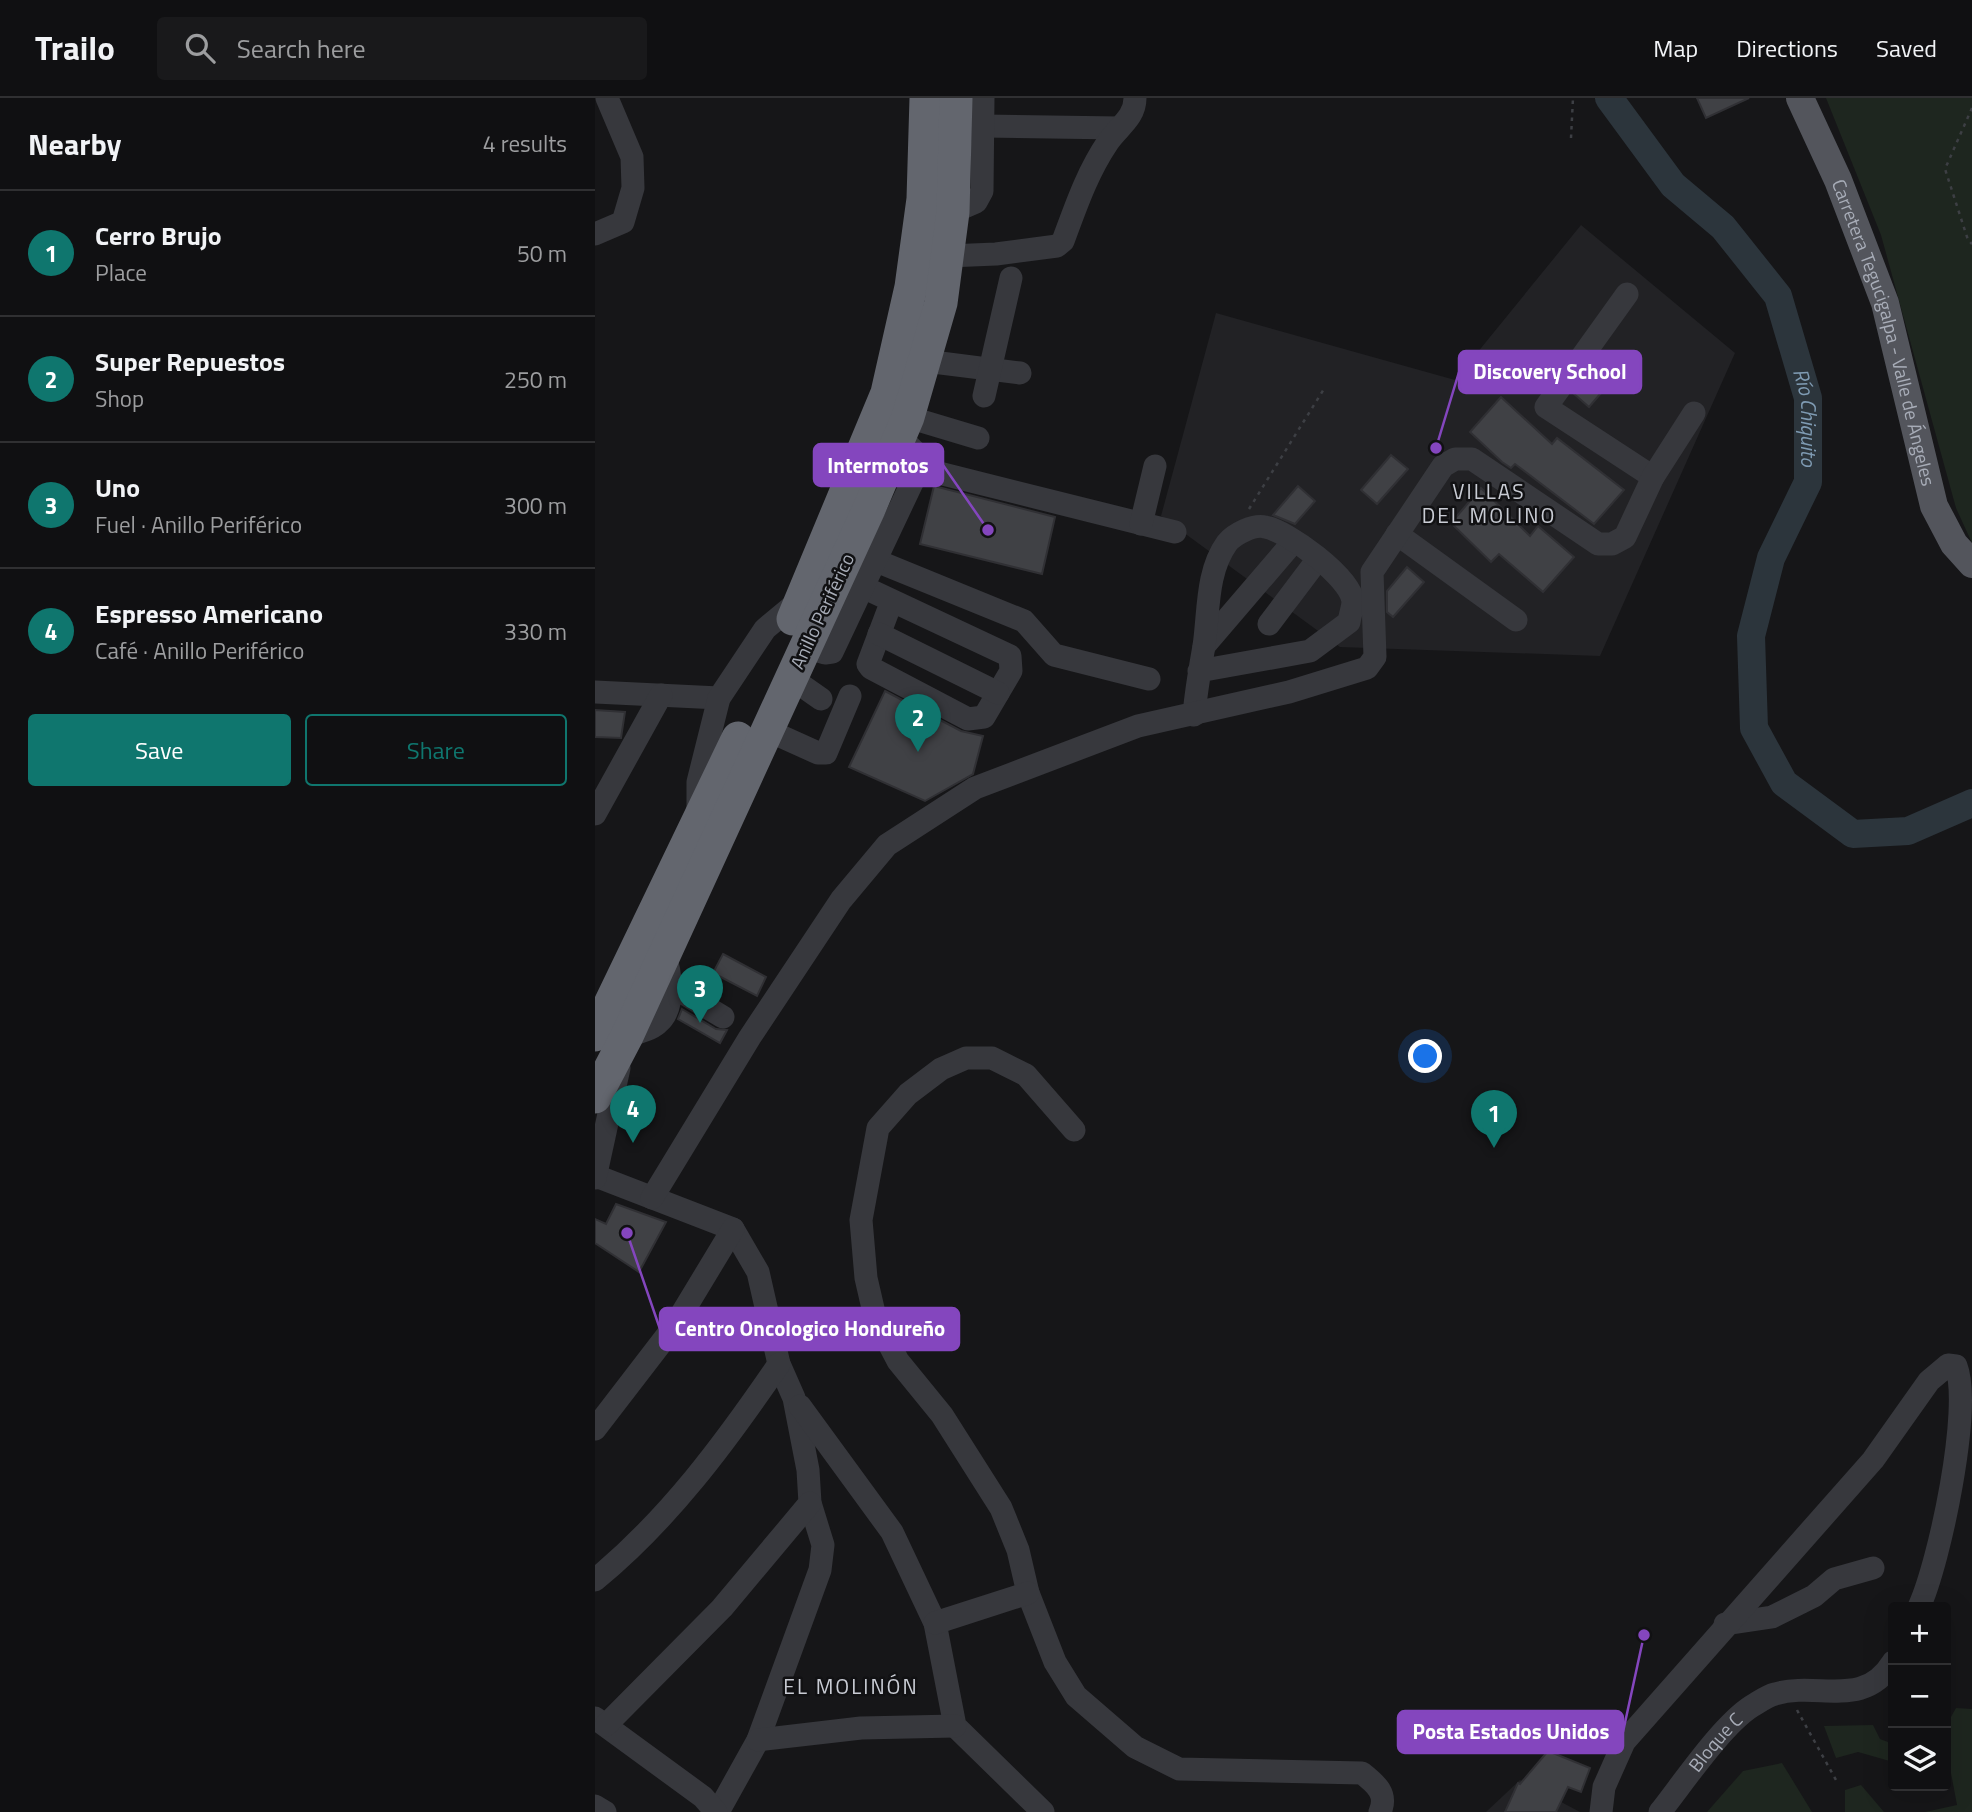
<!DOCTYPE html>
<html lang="en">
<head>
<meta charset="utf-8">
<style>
	body { margin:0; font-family:"Titillium Web",sans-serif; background:#19191b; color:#f1f3f6 }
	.controls { position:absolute; right:21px; bottom:21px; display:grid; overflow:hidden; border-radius:7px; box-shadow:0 7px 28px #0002 }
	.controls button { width:63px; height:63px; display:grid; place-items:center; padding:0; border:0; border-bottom:2px solid #303032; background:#101012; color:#f1f3f6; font:35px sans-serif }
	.you { position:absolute; left:831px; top:959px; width:24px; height:24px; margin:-18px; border:5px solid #fff; border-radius:50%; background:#1a73e8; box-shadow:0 0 0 10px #1a73e833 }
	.badge { display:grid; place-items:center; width:46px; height:46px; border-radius:50%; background:#0f766e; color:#fff; font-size:23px; font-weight:700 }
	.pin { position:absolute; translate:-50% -58px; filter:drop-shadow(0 2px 4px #0008) }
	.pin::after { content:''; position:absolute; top:37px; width:24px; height:21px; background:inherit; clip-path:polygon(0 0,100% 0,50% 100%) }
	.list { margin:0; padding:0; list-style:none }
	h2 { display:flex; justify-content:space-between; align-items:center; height:91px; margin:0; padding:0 28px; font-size:30px }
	h2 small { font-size:23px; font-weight:400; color:#9c9d9f }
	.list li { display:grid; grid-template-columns:46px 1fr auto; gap:21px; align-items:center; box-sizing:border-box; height:126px; padding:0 28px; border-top:2px solid #303032 }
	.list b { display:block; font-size:26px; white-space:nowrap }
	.list p { margin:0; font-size:23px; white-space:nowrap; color:#9c9d9f }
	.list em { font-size:23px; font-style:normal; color:#9c9d9f }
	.actions { display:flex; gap:14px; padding:21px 28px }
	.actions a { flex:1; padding:16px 0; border:2px solid #0f766e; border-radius:7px; text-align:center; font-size:24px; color:#0f766e }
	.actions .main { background:#0f766e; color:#fff }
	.icon { flex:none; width:38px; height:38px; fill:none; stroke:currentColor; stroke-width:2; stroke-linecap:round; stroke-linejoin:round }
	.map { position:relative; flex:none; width:1377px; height:1714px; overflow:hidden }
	header { display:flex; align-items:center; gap:42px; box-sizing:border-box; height:98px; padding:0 35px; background:#101012; border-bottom:2px solid #303032 }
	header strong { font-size:33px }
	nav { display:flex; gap:38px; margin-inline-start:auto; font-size:24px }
	.search { width:490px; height:63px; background:#19191b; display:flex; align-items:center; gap:18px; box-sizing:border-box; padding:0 24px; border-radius:7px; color:#9c9d9f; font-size:26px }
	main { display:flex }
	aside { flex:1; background:#101012 }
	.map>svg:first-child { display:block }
	.built { fill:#222225 }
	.green { fill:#1e261f }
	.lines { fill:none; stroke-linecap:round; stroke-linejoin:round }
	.river { stroke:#2c353c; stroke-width:28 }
	.building { fill:#404145; stroke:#303034; stroke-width:2 }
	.path { stroke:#3d3f44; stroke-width:2.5; stroke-dasharray:3.5 5; stroke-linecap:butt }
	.minor { stroke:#37383d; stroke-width:23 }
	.major { stroke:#53555c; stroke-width:28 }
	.highway { stroke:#63666e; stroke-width:33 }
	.labels { text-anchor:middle; stroke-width:5; stroke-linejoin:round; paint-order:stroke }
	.street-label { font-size:19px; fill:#a8adb8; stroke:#111113 }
	.water-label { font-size:21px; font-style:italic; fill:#7f9bb3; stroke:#111113 }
	.neighbourhood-label { font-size:21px; letter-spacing:2px; fill:#c9ccd4; stroke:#111113 }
	.leader { fill:none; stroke:#8446be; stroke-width:2.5 }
	.callout-dot { fill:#8446be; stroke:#111113; stroke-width:2.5 }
	.callout { fill:#8446be; stroke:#8446be; stroke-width:2.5 }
	.callout-label { font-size:21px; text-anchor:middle; font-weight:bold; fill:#fff }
</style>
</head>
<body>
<header>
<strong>Trailo</strong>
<div class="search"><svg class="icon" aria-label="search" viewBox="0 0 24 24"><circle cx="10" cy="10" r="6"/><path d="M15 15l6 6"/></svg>Search here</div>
<nav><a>Map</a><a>Directions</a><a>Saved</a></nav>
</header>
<main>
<aside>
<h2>Nearby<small>4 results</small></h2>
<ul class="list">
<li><span class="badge">1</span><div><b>Cerro Brujo</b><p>Place</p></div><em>50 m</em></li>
<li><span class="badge">2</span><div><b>Super Repuestos</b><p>Shop</p></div><em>250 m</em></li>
<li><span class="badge">3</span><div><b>Uno</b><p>Fuel · Anillo Periférico</p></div><em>300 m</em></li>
<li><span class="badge">4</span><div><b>Espresso Americano</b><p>Café · Anillo Periférico</p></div><em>330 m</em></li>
</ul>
<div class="actions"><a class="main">Save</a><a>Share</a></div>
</aside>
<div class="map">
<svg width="1377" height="1714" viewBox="0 0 1377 1714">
	<rect width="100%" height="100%" fill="#161618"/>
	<!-- built -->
	<g class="built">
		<polygon points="986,127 1140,255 1005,558 745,549 566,418 621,215 860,282"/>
		<polygon points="925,1682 985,1714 891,1714"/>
	</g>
	<!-- green -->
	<g class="green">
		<polygon points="1231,0 1377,0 1377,445 1361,410 1286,137"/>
		<polygon points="1361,1610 1377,1611 1377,1714 1330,1714 1362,1707 1356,1675 1351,1674 1351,1628"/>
		<polygon points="1278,1627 1285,1641 1298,1646 1298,1664 1263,1654 1241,1660 1229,1628"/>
		<polygon points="1187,1665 1217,1714 1112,1714 1148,1673"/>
		<polygon points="1266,1687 1289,1714 1250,1714 1250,1692"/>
	</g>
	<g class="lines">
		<!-- river -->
		<path class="river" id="s1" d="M1014,0L1078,87L1128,129L1183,198L1213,300V384L1176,460L1156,538L1159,630L1189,685L1258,736L1313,733L1377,705"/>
	</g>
	<!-- building -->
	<g class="building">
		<polygon points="1102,0 1154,0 1111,20"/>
		<polygon points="1008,260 1024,274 994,309 978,295"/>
		<polygon points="906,299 957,346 962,340 1029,392 999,426 920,366 916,370 907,364 875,334"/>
		<polygon points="796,357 813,371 782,406 766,392"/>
		<polygon points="339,388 460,419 447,476 325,446"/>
		<polygon points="703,388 720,403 700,426 678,417"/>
		<polygon points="886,390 935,438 943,428 979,459 948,494 904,456 896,464 856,425"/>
		<polygon points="812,469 829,484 798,519 792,514 792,493"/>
		<polygon points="290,593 366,633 388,638 378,676 330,703 254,669"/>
		<polygon points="0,612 30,614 26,640 0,639"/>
		<polygon points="128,856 171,879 162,898 118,875"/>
		<polygon points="87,911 121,931 132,932 125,945 83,921"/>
		<polygon points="21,1106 71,1124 44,1174 0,1145 0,1121 11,1126"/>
		<polygon points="953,1653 995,1670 986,1694 973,1689 961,1714 910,1714 923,1685 925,1686"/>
	</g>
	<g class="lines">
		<!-- path -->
		<g class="path">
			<polyline points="1377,10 1350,71 1373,142 1377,146"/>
			<polyline points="976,40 978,0"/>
			<polyline points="654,411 729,291"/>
			<polyline points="1202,1612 1241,1682"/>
		</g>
		<!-- minor -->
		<g class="minor">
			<polyline points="388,28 524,30"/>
			<polyline points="358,114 381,104 387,93 388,0"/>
			<polyline points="0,136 28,124 38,90 37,59 12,0"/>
			<path d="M353,158L401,156L462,148L468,143C481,108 492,75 513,44C523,29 540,20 540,0"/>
			<polyline points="1032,196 951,309 1058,379"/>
			<polyline points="330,263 425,275"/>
			<polyline points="389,298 416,180"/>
			<polyline points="313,319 383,340"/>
			<polyline points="324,370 580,434"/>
			<polyline points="546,426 560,368"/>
			<polyline points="802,436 921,522"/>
			<polyline points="257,447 289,466 429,523 459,557 554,581"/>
			<polyline points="268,489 415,558 416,573 389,619 373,621 276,570 273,566 296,505"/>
			<polyline points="674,526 723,461"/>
			<polyline points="284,536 403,595"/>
			<polyline points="609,548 699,443"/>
			<polyline points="210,549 230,555 237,554 324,370 323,357 305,339"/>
			<polyline points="196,580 226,601"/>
			<polyline points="0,594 124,600"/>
			<path d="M599,617C601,593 605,571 609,548C614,514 611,474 632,445C639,436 659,426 670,429C693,433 755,479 758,503C758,509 755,517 754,524L715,553L604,573"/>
			<polyline points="172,632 223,655 231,655 255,598"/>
			<polyline points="103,714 103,684 124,600 170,531 206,501"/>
			<polyline points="0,716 66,597"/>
			<polyline points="75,887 128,919"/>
			<path d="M32,938C42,935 55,932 63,925C81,910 76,874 69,855"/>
			<path d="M479,1032L431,977L397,960H371L346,971L313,996L283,1030L266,1122L271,1180L280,1219L303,1263L347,1317L406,1410L423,1452L433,1495L460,1564L481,1598L540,1649L584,1671L767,1675C781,1686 793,1696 785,1714"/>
			<polyline points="1,1078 138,1131 163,1174 184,1266 199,1300 213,1372 215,1405 228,1447 225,1472 163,1642 123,1714"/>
			<polyline points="0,1080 24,970"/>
			<polyline points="57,1100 155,939 246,802 292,747 380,690 543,628 694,594 772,570 780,559 777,474 848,368 860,361 877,361 1003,446 1017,446 1030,439 1058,379 1099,315"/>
			<polyline points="205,1308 297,1434 340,1525 360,1628 448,1714"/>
			<polyline points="0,1331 80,1227 138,1131"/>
			<path d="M0,1482C74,1421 130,1345 184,1266"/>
			<polyline points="340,1525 433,1495"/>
			<polyline points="1130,1526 1177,1519 1219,1498 1239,1481 1278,1470"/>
			<polyline points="0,1620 108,1699 121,1714"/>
			<polyline points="11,1627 127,1510 215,1405"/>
			<polyline points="163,1642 266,1630 360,1628"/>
			<polyline points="0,1708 10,1714"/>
			<path d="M1006,1714L1009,1689L1029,1644L1278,1362L1334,1283L1353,1267L1361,1268C1377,1309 1345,1463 1324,1509"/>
			<path id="s2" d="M1065,1714C1088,1685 1127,1627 1157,1608C1164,1604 1172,1598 1180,1596C1224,1583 1268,1612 1298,1564"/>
		</g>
		<!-- major -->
		<path class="major" id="s3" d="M1205,0L1243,82L1290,205L1339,408L1359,446L1377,466"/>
		<!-- highway -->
		<g class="highway">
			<polyline points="198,521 292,295 316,189 328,101 331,0"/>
			<polyline points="0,937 143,640"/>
			<polyline points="0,999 32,938 274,411 313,319 346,205 358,114 361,0"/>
		</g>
	</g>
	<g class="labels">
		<!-- street labels -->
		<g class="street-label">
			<text dy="7" stroke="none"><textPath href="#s3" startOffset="250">Carretera Tegucigalpa - Valle de Ángeles</textPath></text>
			<text transform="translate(227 513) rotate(-65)" y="7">Anillo Periférico</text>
			<text dy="7" stroke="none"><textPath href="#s2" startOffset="89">Bloque C</textPath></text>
		</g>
		<!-- water labels -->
		<g class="water-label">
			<text dy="7" stroke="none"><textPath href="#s1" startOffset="387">Río Chiquito</textPath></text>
		</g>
		<!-- neighbourhood labels -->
		<g class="neighbourhood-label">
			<text x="894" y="401">VILLAS<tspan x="894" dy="24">DEL MOLINO</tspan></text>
			<text x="256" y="1596">EL MOLINÓN</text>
		</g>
	</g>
	<!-- callouts -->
	<path class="leader" d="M841 350L864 274M393 432L348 367M32 1135L65 1231M1049 1537L1028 1634"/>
	<g class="callout-dot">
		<circle cx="841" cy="350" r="7"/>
		<circle cx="393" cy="432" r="7"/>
		<circle cx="32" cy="1135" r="7"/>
		<circle cx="1049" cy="1537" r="7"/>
	</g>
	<g class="callout">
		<rect x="864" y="253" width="182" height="42" rx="7"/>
		<rect x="219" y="346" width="129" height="42" rx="7"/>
		<rect x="65" y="1210" width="299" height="42" rx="7"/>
		<rect x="803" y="1613" width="225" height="42" rx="7"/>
	</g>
	<g class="callout-label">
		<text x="955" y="281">Discovery School</text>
		<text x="283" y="375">Intermotos</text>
		<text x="215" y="1238">Centro Oncologico Hondureño</text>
		<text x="916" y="1641">Posta Estados Unidos</text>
	</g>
</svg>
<div class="controls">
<button>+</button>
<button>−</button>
<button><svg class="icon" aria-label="layers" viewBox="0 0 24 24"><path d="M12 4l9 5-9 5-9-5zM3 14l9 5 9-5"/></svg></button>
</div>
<div class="you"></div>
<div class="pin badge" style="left:899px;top:1050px">1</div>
<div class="pin badge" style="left:323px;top:654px">2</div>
<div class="pin badge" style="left:105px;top:925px">3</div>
<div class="pin badge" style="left:38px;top:1045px">4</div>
</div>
</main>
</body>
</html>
